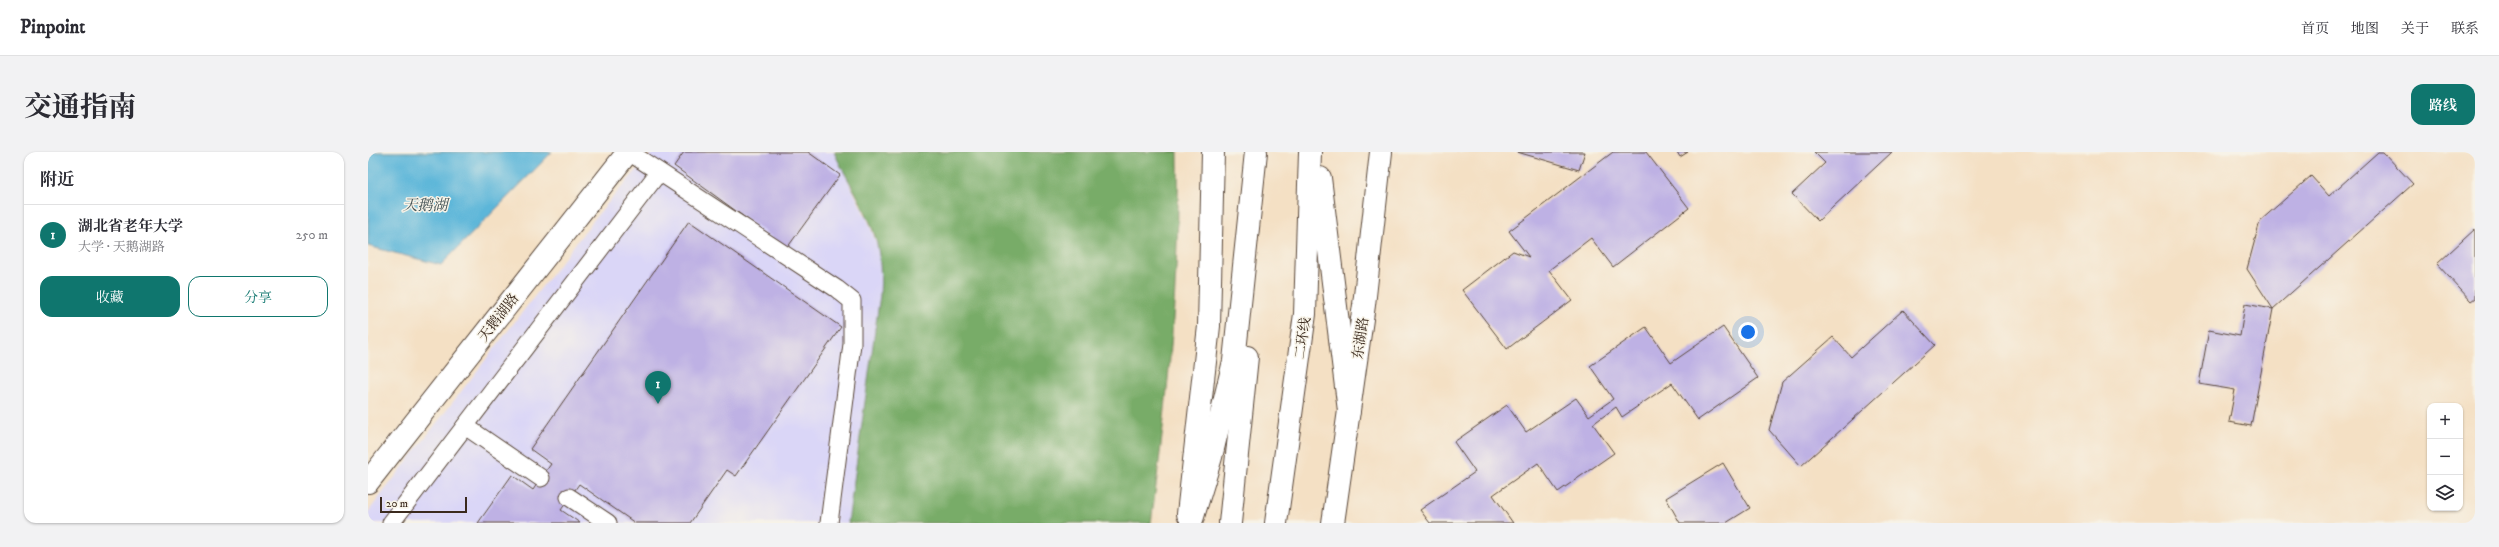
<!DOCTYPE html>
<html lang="zh">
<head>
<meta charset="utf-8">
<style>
	body { margin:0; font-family:"IM FELL DW Pica","Noto Serif SC",serif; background:#f2f2f3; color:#2b2b33 }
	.controls { position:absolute; right:12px; bottom:12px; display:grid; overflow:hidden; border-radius:8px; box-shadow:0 1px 3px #0004 }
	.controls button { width:36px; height:36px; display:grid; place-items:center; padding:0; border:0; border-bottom:1px solid #e1e1e2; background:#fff; color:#2b2b33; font:20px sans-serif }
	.scale { position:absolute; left:12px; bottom:10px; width:87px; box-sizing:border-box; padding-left:4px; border:2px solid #3b2a1e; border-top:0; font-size:11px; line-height:14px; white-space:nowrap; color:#3b2a1e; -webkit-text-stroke:3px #f7f3e8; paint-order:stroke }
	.you { position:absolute; left:1380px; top:180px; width:14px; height:14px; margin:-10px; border:3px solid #fff; border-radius:50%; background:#1a73e8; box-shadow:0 0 0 6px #1a73e833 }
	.badge { display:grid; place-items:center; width:26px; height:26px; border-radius:50%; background:#0f766e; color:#fff; font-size:13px; font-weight:700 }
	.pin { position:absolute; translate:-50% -33px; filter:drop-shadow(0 1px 2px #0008) }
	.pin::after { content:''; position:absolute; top:21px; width:14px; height:12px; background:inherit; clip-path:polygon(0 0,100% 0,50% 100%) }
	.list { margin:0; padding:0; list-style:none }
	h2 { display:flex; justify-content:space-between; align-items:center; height:52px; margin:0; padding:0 16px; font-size:17px }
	h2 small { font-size:13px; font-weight:400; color:#7c7c81 }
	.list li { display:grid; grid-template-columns:26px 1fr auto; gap:12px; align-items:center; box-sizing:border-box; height:60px; padding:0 16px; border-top:1px solid #e1e1e2 }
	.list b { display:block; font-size:15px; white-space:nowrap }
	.list p { margin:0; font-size:13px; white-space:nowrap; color:#7c7c81 }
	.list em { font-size:13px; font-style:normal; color:#7c7c81 }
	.actions { display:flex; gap:8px; padding:12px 16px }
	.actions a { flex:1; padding:9px 0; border:1px solid #0f766e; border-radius:12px; text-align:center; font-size:14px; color:#0f766e }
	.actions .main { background:#0f766e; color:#fff }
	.icon { flex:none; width:22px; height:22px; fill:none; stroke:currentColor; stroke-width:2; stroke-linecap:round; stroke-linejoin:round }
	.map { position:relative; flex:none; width:2107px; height:371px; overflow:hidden; border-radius:12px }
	header { display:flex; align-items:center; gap:24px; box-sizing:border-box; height:56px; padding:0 20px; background:#fff; border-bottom:1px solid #e1e1e2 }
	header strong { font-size:19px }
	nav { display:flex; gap:22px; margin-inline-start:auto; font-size:14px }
	.intro { display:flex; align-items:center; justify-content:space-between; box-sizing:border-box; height:96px; padding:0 24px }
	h1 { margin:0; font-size:28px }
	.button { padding:10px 18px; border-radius:12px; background:#0f766e; color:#fff; font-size:14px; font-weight:700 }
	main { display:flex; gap:24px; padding:0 24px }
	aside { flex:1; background:#fff; border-radius:12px; box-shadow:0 1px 3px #0004 }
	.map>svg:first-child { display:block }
	.built { fill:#dad6f7 }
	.forest { fill:#78ac68; stroke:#5a6b43 }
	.water { fill:#5bb6d9; stroke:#4b707c }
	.building { fill:#beb1e4 }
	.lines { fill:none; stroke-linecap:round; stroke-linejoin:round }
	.lane-casing { stroke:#574537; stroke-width:19 }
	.street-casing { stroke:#574537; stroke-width:24 }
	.primary-casing { stroke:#574537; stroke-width:24 }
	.highway-casing { stroke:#574537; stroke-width:24 }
	.lane { stroke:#fff; stroke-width:17 }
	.street { stroke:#fff; stroke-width:22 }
	.primary { stroke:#fff; stroke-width:22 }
	.highway { stroke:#fff; stroke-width:22 }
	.labels { text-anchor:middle; stroke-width:3; stroke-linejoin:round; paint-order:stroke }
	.street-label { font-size:14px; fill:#3b2a1e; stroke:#f7f3e8 }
	.water-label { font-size:15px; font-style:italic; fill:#455456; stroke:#f7f3e8 }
</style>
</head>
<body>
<header>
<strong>Pinpoint</strong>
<nav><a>首页</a><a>地图</a><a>关于</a><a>联系</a></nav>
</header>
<div class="intro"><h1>交通指南</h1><a class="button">路线</a></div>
<main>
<aside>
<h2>附近<small></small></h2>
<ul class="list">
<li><span class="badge">1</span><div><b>湖北省老年大学</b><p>大学 · 天鹅湖路</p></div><em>250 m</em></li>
</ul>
<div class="actions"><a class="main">收藏</a><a>分享</a></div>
</aside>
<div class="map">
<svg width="2107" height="371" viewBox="0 0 2107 371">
	<rect width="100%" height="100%" fill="#f7f3e8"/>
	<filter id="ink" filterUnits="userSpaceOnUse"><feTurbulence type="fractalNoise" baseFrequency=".025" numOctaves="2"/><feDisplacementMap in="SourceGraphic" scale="8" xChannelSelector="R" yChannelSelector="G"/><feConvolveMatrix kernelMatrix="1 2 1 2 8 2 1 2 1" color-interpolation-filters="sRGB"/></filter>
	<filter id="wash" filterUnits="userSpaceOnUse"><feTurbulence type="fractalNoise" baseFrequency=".012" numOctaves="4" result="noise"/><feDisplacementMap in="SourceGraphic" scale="16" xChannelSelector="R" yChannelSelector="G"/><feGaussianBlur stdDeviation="0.9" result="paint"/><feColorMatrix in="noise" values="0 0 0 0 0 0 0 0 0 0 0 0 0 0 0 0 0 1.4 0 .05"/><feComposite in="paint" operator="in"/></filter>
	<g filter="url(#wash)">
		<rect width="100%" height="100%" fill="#f4e0c4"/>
		<!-- built -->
		<polygon class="built" points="285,0 466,0 501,71 510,96 513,116 512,143 480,371 0,371 0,360 231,61"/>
		<!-- forest -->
		<path class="forest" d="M466,0H810C812,125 800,248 783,371H480L512,143C513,128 513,113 510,97C504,63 480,31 466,0Z"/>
		<!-- water -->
		<polygon class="water" points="0,0 184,0 73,113 0,94"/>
		<g id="blocks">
			<!-- building -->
			<g class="building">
				<polygon points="316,0 440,0 472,23 419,96 306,14"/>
				<polygon points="1149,0 1217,0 1211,18"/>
				<polygon points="1245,0 1278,0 1321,56 1245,115 1223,86 1181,118 1204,148 1139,197 1094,138 1145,99 1161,105 1141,79"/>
				<polygon points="1309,0 1320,0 1312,5"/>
				<polygon points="1446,0 1524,0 1450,69 1424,42 1457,11"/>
				<polygon points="2010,0 2015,0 2045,32 1905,157 1883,274 1861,270 1867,238 1831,232 1841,178 1872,184 1877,152 1905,157 1879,117 1892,69 1943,24 1961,44"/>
				<polygon points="321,69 473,175 368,324 359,318 322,371 267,371 211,332 193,358 212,371 110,371 144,323 165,338 173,326 183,312 162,297"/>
				<polygon points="2107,77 2107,146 2103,149 2069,112"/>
				<polygon points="1535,158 1567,193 1433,314 1401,278 1414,230 1465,185 1483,205"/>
				<polygon points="1278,175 1303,211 1355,175 1390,226 1330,268 1304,231 1254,265 1248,255 1225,272 1246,301 1190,340 1170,311 1125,343 1145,371 1062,371 1052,358 1107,320 1086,290 1139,253 1158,280 1208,246 1221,264 1245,247 1222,214"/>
				<polygon points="1355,311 1382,356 1358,371 1312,371 1298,346"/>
			</g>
		</g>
	</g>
	<g filter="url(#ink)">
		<use href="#blocks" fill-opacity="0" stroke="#574537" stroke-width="1"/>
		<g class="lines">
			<defs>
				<g id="lane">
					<polyline points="261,0 469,137 484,149 484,192 461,371"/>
					<polyline points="97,274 173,326"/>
					<polyline points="201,345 240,371"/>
					<polyline points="23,371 291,20"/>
				</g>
				<polyline id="street" points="0,330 260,0"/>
				<g id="primary">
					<polyline points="820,362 841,174 845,0"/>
					<polyline points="965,371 996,153 1013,0"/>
				</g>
				<g id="highway">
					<polyline points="952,26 981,259"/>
					<polyline points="823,371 843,305 866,209 888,0"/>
					<polyline points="862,371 879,205"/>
					<polyline points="908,371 937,162 942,0"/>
				</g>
			</defs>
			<!-- lane casing -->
			<use href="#lane" class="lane-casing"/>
			<!-- street casing -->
			<use href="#street" class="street-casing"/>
			<!-- primary casing -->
			<use href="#primary" class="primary-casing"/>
			<!-- highway casing -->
			<use href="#highway" class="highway-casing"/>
			<!-- lane -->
			<use href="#lane" class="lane"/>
			<!-- street -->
			<use href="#street" class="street"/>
			<!-- primary -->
			<use href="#primary" class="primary"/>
			<!-- highway -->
			<use href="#highway" class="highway"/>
		</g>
	</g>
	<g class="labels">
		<!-- street labels -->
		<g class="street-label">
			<text transform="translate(130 165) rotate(-52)" y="5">天鹅湖路</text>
			<text transform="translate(934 186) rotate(-82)" y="5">二环线</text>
			<text transform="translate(992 186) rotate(-82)" y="5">东湖路</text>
		</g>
		<!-- water labels -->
		<g class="water-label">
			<text x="57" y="58">天鹅湖</text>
		</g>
	</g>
</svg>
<div class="controls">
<button>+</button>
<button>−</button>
<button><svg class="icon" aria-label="layers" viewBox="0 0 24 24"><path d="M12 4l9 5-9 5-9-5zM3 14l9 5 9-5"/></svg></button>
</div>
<div class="scale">20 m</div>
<div class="you"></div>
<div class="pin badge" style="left:290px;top:252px">1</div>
</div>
</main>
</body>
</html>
